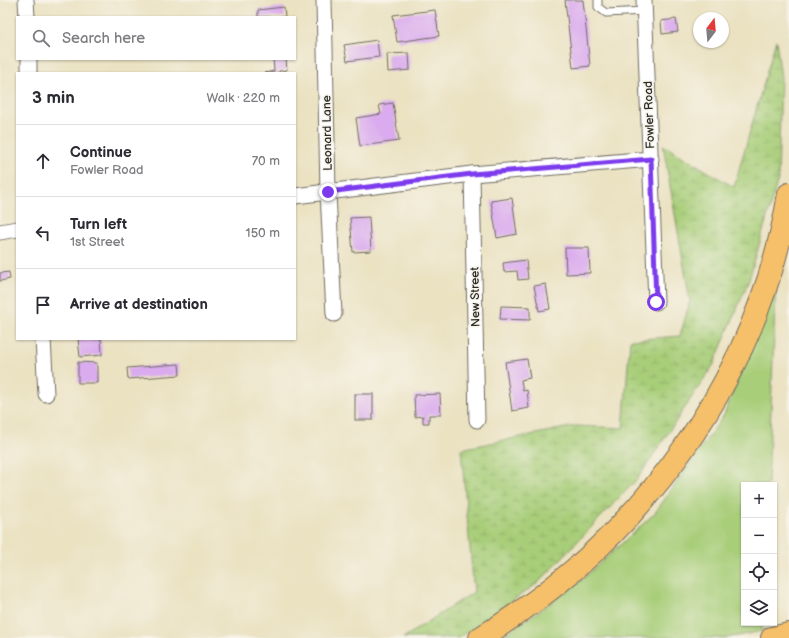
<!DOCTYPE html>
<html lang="en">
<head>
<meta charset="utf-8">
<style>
	body { margin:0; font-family:"Balsamiq Sans",sans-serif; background:#f7f7f7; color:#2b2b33 }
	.controls { position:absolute; right:12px; bottom:12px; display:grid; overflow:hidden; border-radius:0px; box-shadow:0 1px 3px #0004 }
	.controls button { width:36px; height:36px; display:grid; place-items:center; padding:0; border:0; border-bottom:1px solid #e1e1e2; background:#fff; color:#2b2b33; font:20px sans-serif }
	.compass { position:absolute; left:693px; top:12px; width:36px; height:36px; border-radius:50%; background:#fff; box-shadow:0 1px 3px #0004; rotate:16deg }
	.stop { position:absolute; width:12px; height:12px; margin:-9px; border:3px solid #7c3aed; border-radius:50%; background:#fff }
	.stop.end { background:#7c3aed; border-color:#fff; box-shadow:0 1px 4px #0008 }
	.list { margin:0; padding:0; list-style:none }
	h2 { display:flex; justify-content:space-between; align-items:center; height:52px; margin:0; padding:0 16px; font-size:17px }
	h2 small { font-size:13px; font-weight:400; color:#7c7c81 }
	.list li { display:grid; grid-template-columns:26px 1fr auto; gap:12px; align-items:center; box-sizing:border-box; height:72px; padding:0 16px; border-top:1px solid #e1e1e2 }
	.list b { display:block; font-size:15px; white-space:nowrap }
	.list p { margin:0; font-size:13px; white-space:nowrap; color:#7c7c81 }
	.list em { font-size:13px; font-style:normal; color:#7c7c81 }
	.icon { flex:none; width:22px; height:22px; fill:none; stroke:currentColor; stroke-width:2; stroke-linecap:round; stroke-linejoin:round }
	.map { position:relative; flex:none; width:789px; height:638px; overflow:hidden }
	.search { position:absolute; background:#fff; box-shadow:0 1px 3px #0004; left:16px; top:16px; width:280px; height:44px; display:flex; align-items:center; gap:10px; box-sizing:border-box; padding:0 14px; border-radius:0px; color:#7c7c81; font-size:15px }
	.panel { position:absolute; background:#fff; box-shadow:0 1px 3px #0004; left:16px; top:72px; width:280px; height:268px; border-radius:0px }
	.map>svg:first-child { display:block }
	.grass { fill:#a8ce79; stroke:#6a7c52 }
	.wetland { fill:url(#wetland-marsh); stroke:#6a7c52 }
	.building { fill:#daabee }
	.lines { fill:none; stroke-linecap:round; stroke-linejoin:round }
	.service-casing { stroke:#6e6b60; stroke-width:9 }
	.minor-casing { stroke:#6e6b60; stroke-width:17 }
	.motorway-casing { stroke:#6e6b60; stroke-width:24 }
	.service { stroke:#fff; stroke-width:7 }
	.minor { stroke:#fff; stroke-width:15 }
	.motorway { stroke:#f6c06b; stroke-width:22 }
	.route { stroke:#7c3aed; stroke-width:5 }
	.labels { text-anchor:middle; stroke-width:3; stroke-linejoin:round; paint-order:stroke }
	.street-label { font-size:12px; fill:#2b2b2b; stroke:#f7f3e8 }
</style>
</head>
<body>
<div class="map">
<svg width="789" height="638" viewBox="0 0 789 638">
	<defs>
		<pattern id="wetland-marsh" width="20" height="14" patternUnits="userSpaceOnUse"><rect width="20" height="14" fill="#a8ce79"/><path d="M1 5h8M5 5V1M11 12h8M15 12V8" fill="none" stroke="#91b169"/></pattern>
	</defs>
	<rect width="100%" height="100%" fill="#f7f3e8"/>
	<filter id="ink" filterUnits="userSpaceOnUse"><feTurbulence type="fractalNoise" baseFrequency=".025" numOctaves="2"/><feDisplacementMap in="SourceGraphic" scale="8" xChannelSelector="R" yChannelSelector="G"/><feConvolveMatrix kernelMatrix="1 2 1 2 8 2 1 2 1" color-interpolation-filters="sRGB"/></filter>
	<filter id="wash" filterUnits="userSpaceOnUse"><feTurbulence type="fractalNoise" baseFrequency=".012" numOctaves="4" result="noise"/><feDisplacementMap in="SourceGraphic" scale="16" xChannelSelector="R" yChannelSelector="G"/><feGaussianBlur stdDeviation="0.9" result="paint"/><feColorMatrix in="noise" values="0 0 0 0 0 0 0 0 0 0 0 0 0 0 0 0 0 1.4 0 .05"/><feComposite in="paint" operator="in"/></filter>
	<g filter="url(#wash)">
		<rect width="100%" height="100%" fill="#ebe2c2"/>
		<!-- grass -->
		<polygon class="grass" points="776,282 768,485 744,485 744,623 762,623 762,631 727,638 500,638 576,585 655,513 724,415"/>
		<!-- wetland -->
		<polygon class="wetland" points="776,40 781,78 778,179 749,280 714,364 638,478 538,583 459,638 403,638 474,592 461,449 575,426 623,428 630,340 680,336 690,301 663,145 734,187"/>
		<g id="blocks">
			<!-- building -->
			<g class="building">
				<polygon points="565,0 583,0 590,66 573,68"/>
				<polygon points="284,7 285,17 258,17 258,10"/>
				<polygon points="435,10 439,36 397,42 393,15"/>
				<polygon points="676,19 678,32 662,34 661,21"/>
				<polygon points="377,40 379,57 347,61 344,45"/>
				<polygon points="409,53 410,70 388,72 387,54"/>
				<polygon points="273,59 286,59 287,70 279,71 279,73 265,73 274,71"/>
				<polygon points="393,103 399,141 360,146 356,118 381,114 379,105"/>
				<polygon points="512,198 517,234 497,238 491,201"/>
				<polygon points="369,217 371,251 353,252 350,218"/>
				<polygon points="565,248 589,248 590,273 566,274"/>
				<polygon points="526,260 528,279 518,280 517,271 504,272 503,263"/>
				<polygon points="9,272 10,279 0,281 0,273"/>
				<polygon points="546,284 550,309 539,311 534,286"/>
				<polygon points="501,306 530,307 530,320 500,319"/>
				<polygon points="78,339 101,339 102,355 80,357"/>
				<polygon points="527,359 530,378 521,380 523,391 527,390 529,408 512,411 505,362"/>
				<polygon points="78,362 97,363 97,383 78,383"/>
				<polygon points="179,364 180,375 128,379 127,368"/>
				<rect x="355" y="394" width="18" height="26"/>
				<polygon points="440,394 441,415 429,415 429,423 423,423 423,416 415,417 414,395"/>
			</g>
		</g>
	</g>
	<g filter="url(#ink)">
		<use href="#blocks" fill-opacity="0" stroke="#6e6b60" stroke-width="1"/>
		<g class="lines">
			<defs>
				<polyline id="service" points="598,0 598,7 606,13 645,11"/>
				<g id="minor">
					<polyline points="26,0 27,17"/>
					<polyline points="324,0 328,192 334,314"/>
					<polyline points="644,0 656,302"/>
					<polyline points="29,59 29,73"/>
					<polyline points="472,174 477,420"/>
					<polyline points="295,196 472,174 651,159"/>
					<polyline points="0,232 17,229"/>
					<polyline points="43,339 46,394"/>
				</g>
				<g id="motorway">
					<path d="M480,638C640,541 758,380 789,194"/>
					<polyline points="772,638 789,634"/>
				</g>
			</defs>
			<!-- service casing -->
			<use href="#service" class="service-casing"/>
			<!-- minor casing -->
			<use href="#minor" class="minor-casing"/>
			<!-- motorway casing -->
			<use href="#motorway" class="motorway-casing"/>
			<!-- service -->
			<use href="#service" class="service"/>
			<!-- minor -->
			<use href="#minor" class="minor"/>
			<!-- motorway -->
			<use href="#motorway" class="motorway"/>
		</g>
	</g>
	<g class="lines" filter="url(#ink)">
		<!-- route -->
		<polyline class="route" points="328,192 472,174 651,159 656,302"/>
	</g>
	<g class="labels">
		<!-- street labels -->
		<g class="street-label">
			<text transform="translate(649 115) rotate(-92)" y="4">Fowler Road</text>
			<text transform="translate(327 133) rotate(-91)" y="4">Leonard Lane</text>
			<text transform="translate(475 297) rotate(-91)" y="4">New Street</text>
		</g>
	</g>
</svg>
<div class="controls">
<button>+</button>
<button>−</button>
<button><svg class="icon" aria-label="locate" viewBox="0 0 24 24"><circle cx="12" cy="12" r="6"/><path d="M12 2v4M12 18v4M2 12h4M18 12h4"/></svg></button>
<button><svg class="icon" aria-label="layers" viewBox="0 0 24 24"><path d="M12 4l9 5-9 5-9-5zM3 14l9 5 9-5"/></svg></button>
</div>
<svg class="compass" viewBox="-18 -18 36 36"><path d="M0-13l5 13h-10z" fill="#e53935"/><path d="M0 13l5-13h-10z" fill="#7c7c81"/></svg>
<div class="stop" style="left:656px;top:302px"></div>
<div class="stop end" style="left:328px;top:192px"></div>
<div class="search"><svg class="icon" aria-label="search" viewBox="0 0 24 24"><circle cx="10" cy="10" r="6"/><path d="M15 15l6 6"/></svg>Search here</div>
<section class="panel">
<h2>3 min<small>Walk · 220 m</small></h2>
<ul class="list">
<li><svg class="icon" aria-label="ahead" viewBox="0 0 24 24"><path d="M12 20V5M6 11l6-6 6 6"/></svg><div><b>Continue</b><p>Fowler Road</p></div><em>70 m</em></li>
<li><svg class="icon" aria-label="left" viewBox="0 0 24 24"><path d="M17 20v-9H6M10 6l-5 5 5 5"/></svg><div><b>Turn left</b><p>1st Street</p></div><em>150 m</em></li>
<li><svg class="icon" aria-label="arrive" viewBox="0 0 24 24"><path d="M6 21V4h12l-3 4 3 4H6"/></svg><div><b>Arrive at destination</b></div></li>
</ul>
</section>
</div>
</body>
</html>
